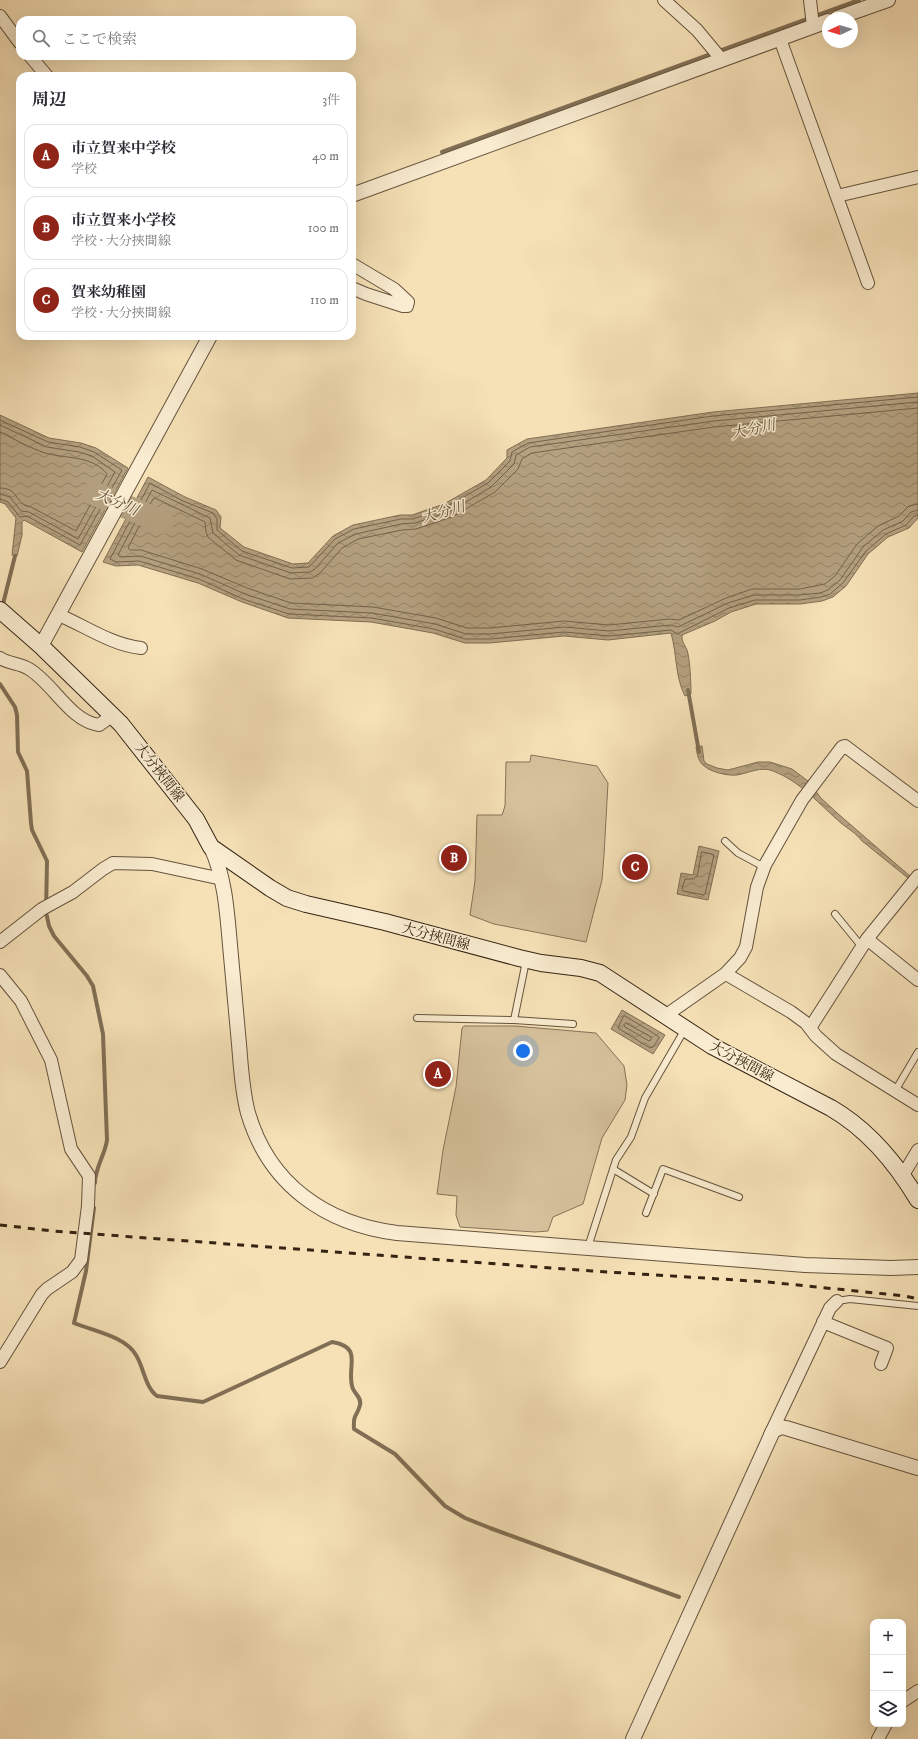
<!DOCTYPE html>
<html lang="ja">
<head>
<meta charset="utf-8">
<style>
	body { margin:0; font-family:"IM FELL DW Pica","Noto Serif JP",serif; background:#f7f7f7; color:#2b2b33 }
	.controls { position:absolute; right:12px; bottom:12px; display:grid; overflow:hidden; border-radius:8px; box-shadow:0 4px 16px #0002 }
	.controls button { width:36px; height:36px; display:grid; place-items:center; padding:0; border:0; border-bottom:1px solid #e1e1e2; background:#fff; color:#2b2b33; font:20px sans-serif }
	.compass { position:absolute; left:822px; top:12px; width:36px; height:36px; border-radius:50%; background:#fff; box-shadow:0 4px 16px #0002; rotate:266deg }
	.you { position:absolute; left:523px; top:1051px; width:14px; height:14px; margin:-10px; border:3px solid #fff; border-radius:50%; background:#1a73e8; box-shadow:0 0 0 6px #1a73e833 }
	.badge { display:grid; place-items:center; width:26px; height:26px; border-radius:50%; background:#8f2418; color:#fff; font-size:13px; font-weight:700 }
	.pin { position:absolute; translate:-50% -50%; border:2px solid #fff; box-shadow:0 1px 4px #0006 }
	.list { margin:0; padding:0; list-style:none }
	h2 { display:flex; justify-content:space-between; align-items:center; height:52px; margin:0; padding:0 16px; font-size:17px }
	h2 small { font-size:13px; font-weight:400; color:#7c7c81 }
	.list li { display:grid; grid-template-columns:26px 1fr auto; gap:12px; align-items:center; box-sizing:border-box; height:64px; margin:0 8px 8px; padding:0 8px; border:1px solid #e1e1e2; border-radius:12px }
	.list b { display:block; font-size:15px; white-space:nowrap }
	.list p { margin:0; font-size:13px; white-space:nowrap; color:#7c7c81 }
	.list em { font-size:13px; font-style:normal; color:#7c7c81 }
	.icon { flex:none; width:22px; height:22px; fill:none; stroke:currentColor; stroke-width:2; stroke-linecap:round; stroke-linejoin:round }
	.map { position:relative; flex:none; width:918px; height:1739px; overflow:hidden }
	.search { position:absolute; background:#fff; box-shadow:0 4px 16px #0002; left:16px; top:16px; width:340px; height:44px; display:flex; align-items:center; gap:10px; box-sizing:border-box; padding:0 14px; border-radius:12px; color:#7c7c81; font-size:15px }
	.panel { position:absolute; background:#fff; box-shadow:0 4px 16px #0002; left:16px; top:72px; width:340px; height:268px; border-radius:12px }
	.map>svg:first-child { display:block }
	.green { fill:#d5c19b; stroke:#857258 }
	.water { fill:url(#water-waves); stroke:#816f55 }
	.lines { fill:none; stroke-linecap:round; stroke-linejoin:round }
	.shore { stroke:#74624a; stroke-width:1 }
	.stream { stroke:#816f55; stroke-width:4 }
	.river { stroke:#b4a180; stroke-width:24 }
	.service-casing { stroke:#65533d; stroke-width:8 }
	.minor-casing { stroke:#65533d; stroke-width:14 }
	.tertiary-casing { stroke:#65533d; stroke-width:16 }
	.secondary-casing { stroke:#352414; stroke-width:18 }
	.service { stroke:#f9ecd0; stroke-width:6 }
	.minor { stroke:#f9ecd0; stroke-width:12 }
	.tertiary { stroke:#f9ecd0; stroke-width:14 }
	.secondary { stroke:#f9ecd0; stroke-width:16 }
	.rail { stroke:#352414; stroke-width:3; stroke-dasharray:7 7; stroke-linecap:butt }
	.labels { text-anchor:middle; stroke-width:3; stroke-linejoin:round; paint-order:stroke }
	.street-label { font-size:14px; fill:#352414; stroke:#f9ecd0 }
	.water-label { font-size:15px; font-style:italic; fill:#61503a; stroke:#f9ecd0 }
</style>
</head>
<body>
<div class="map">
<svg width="918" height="1739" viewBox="0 0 918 1739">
	<defs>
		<pattern id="water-waves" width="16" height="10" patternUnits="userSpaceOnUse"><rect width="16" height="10" fill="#b4a180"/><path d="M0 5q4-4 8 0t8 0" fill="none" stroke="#938368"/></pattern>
	</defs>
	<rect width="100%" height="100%" fill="#f6e1b7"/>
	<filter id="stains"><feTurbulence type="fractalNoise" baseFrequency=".005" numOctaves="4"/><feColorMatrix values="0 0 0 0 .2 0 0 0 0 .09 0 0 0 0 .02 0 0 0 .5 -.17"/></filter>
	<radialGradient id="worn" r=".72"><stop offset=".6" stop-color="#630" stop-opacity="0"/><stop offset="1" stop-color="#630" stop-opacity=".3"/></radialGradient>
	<!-- green -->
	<g class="green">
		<polygon points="531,755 597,766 608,783 604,855 602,880 586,942 494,924 470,915 475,881 477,815 502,815 505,806 506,762 530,762"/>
		<polygon points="464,1026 515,1026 596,1033 624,1066 627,1085 625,1100 602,1138 583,1204 553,1217 548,1231 535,1232 460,1227 456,1215 457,1196 437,1194 443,1150 456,1087 462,1028"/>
	</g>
	<!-- water -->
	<g class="water">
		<path d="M918,393V518L909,528L888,537L868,554L846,586L833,597L822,601L800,604H756L731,612L715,621L682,635C682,643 684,643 687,650C690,659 691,683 691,694L685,696C675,677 677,654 671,633L608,640L564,636L490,643H465L433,633L371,622L288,618L242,602L198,583L138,565L116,566L103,562L148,477L185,497L216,510L221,517L220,528L244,547L293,564L308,563L333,536L353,525L400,515H412L444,504L486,480L507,458V450L527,439L713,412Z"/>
		<polygon points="0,415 49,438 81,443 96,448 128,468 82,552 24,520 22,522 22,535 17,556 12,555 16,518 5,504 0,502"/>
		<path d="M702,746L704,761L707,764L717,768L728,770L758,762H770L792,769L808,781L821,798L836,812L918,883V886L862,841C856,833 848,829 841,823C819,804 800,781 773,771C761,766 749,773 737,775C727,776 709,772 702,764C698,760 697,753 696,747Z"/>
		<polygon points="699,846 719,851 708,900 677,894 681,873 693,875"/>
		<polygon points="622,1010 665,1035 653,1054 611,1029"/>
	</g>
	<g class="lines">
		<!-- shore -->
		<g class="shore">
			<polyline points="918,397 713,416 528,443 512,452 510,461 488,483 446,507 413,519 401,519 354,529 335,539 309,567 292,568 242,551 217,530 217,519 213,513 183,501 150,483 110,559 116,562 139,561 199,579 243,599 289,614 372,618 434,629 465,639 490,639 564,632 609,636 671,630 677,634 729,608 755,600 800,600 821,597 830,594 843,583 866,551 886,534 906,525 914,516 918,515"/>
			<polyline points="918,402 714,421 530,447 516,455 514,464 491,487 449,512 415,523 401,524 356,534 338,543 315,569 310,572 291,573 239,555 213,533 210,518 152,490 118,555 120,557 140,556 200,574 245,594 290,609 372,613 435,624 466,634 490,634 564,627 609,631 670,625 678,627 728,603 754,595 800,595 820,593 828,590 840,580 863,547 883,530 903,521 911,512 918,510"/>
			<polyline points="918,408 714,427 532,453 522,459 518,469 495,492 452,517 416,529 402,530 358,539 342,548 320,573 312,578 290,579 236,560 208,537 206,532 205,522 155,498 153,499 128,548 130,550 141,550 202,569 247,588 291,603 373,607 436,618 467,628 490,628 564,621 609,625 669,619 679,620 726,598 752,589 800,589 825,584 835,576 857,544 878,526 899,516 909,506 918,504"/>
			<polyline points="0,420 48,442 80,447 94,452 122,470 80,545 27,516 20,517 8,502 0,499"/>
			<polyline points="0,425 47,447 79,452 92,456 115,472 78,539 29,512 21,511 10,497 0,494"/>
			<path d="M0,432C14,439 30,448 45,453C66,459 92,455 107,474L76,531L31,507C29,506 27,506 25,505C15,500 17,488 0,488"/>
			<polygon points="702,852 712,854 714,855 705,894 704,895 683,891 682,889 685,879 693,879 697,876"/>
			<polygon points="625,1016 658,1036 659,1038 653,1047 650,1048 618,1028 623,1017"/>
			<polygon points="626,1023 651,1037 651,1040 649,1041 625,1027 624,1025"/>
		</g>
		<!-- stream -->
		<g class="stream">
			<polyline points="442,152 859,0"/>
			<polyline points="2,608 15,556"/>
			<path d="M0,684L15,707L17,715L18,752L27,771L31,823L32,830L47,861L46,912L49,926L54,936L87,976L93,986L103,1034L107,1140C105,1155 95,1168 95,1183"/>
			<polyline points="688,690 699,752"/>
			<path d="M94,1208L86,1271L74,1323C93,1331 125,1336 136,1355C144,1368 145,1387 157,1396L203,1402L332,1342C363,1347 347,1365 352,1386C353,1393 362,1397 360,1405C357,1417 353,1413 354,1429L395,1454L445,1506L465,1518L490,1528L679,1597"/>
		</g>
		<!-- river -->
		<polyline class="river" points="94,493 162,522"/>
		<defs>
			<g id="service">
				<polyline points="725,841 738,853 764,867"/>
				<polyline points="835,914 862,947"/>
				<polyline points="417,1018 514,1020 573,1024"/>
				<polyline points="514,1020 526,961"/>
				<polyline points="895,1091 918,1052"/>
				<polyline points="613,1169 654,1194"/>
				<polyline points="646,1213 663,1169 739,1197"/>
				<polyline points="588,1247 616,1160 631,1137 645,1098 685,1029"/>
				<polyline points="837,1301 850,1299 918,1306"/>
			</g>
			<g id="minor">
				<polyline points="664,0 697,30 722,60"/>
				<polyline points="810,0 813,26"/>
				<polyline points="0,16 20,43"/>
				<polyline points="780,39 868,283"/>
				<polyline points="30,56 47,76"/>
				<polyline points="837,196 918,177"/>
				<polyline points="352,264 394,289 408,302 407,306 403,306 366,294 352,288"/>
				<path d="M59,615C85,626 112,645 141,648"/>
				<path d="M0,658C9,664 20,663 29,669C53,683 70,721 99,725L113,715"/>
				<polyline points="867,939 918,980"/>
				<polyline points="0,942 42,909 73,892 103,869 113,863 152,864 222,879"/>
				<polyline points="726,974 791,1012 806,1023 816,1036 836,1054 918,1105"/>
				<polyline points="0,975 21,1001 51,1060 71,1149 89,1176 88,1206 81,1260 72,1272 47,1289 42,1294 0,1362"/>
				<polyline points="665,1016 725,974 740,958 746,947 757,887 765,865 802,800 842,747 845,746 918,801"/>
				<polyline points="810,1028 867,939 918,876"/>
				<polyline points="903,1175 918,1150"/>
				<polyline points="823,1322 887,1348 881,1364"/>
				<polyline points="770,1435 830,1308 837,1301"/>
				<polyline points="903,1701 918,1691"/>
				<polyline points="878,1739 886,1724"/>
			</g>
			<g id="tertiary">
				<polyline points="837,18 888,0"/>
				<polyline points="352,195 828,21"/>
				<polyline points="41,646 210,336"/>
				<path d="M211,847C225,878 227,911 230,945C233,978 236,1011 239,1044C241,1067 242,1091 248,1113C269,1185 326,1224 397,1233L805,1265L891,1268L918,1267"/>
				<polyline points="633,1739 773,1431 781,1427 786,1428 918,1468"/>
			</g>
			<path id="secondary" d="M0,610L41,646L121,724L196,819L211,847L270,888L287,898L306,904L385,922L519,958L541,963L581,968L600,973L712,1046L831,1108C869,1130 896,1163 918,1200"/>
		</defs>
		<!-- service casing -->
		<use href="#service" class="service-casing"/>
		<!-- minor casing -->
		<use href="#minor" class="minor-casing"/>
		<!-- tertiary casing -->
		<use href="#tertiary" class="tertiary-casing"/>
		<!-- secondary casing -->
		<use href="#secondary" class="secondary-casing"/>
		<!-- service -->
		<use href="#service" class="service"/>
		<!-- minor -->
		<use href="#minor" class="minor"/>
		<!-- tertiary -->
		<use href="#tertiary" class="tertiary"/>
		<!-- secondary -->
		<use href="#secondary" class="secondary"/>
		<!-- rail -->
		<polyline class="rail" points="0,1225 53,1231 592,1271 768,1282 905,1296 918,1299"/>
	</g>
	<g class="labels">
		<!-- street labels -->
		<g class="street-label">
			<text transform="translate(160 772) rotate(52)" y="5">大分挾間線</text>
			<text transform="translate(436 936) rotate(15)" y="5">大分挾間線</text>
			<text transform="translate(742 1061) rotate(28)" y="5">大分挾間線</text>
		</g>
		<!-- water labels -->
		<g class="water-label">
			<text transform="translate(753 429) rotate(-12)" y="5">大分川</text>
			<text transform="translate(117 502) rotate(23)" y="5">大分川</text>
			<text transform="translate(443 512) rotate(-16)" y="5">大分川</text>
		</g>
	</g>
	<rect width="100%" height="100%" filter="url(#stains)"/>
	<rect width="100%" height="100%" fill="url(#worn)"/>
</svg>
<div class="controls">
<button>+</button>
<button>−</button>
<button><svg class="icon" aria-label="layers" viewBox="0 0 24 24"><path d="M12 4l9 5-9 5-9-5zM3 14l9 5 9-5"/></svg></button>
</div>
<svg class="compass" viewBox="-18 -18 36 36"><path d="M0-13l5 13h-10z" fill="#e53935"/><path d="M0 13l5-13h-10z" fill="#7c7c81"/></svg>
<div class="you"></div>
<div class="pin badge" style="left:438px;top:1074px">A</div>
<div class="pin badge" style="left:454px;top:858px">B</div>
<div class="pin badge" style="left:635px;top:867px">C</div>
<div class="search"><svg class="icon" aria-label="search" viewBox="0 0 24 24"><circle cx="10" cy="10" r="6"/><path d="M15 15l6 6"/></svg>ここで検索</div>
<section class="panel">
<h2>周辺<small>3件</small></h2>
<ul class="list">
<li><span class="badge">A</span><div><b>市立賀来中学校</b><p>学校</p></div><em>40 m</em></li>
<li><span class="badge">B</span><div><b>市立賀来小学校</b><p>学校 · 大分挾間線</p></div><em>100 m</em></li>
<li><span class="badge">C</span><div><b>賀来幼稚園</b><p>学校 · 大分挾間線</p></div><em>110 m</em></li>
</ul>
</section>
</div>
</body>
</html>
